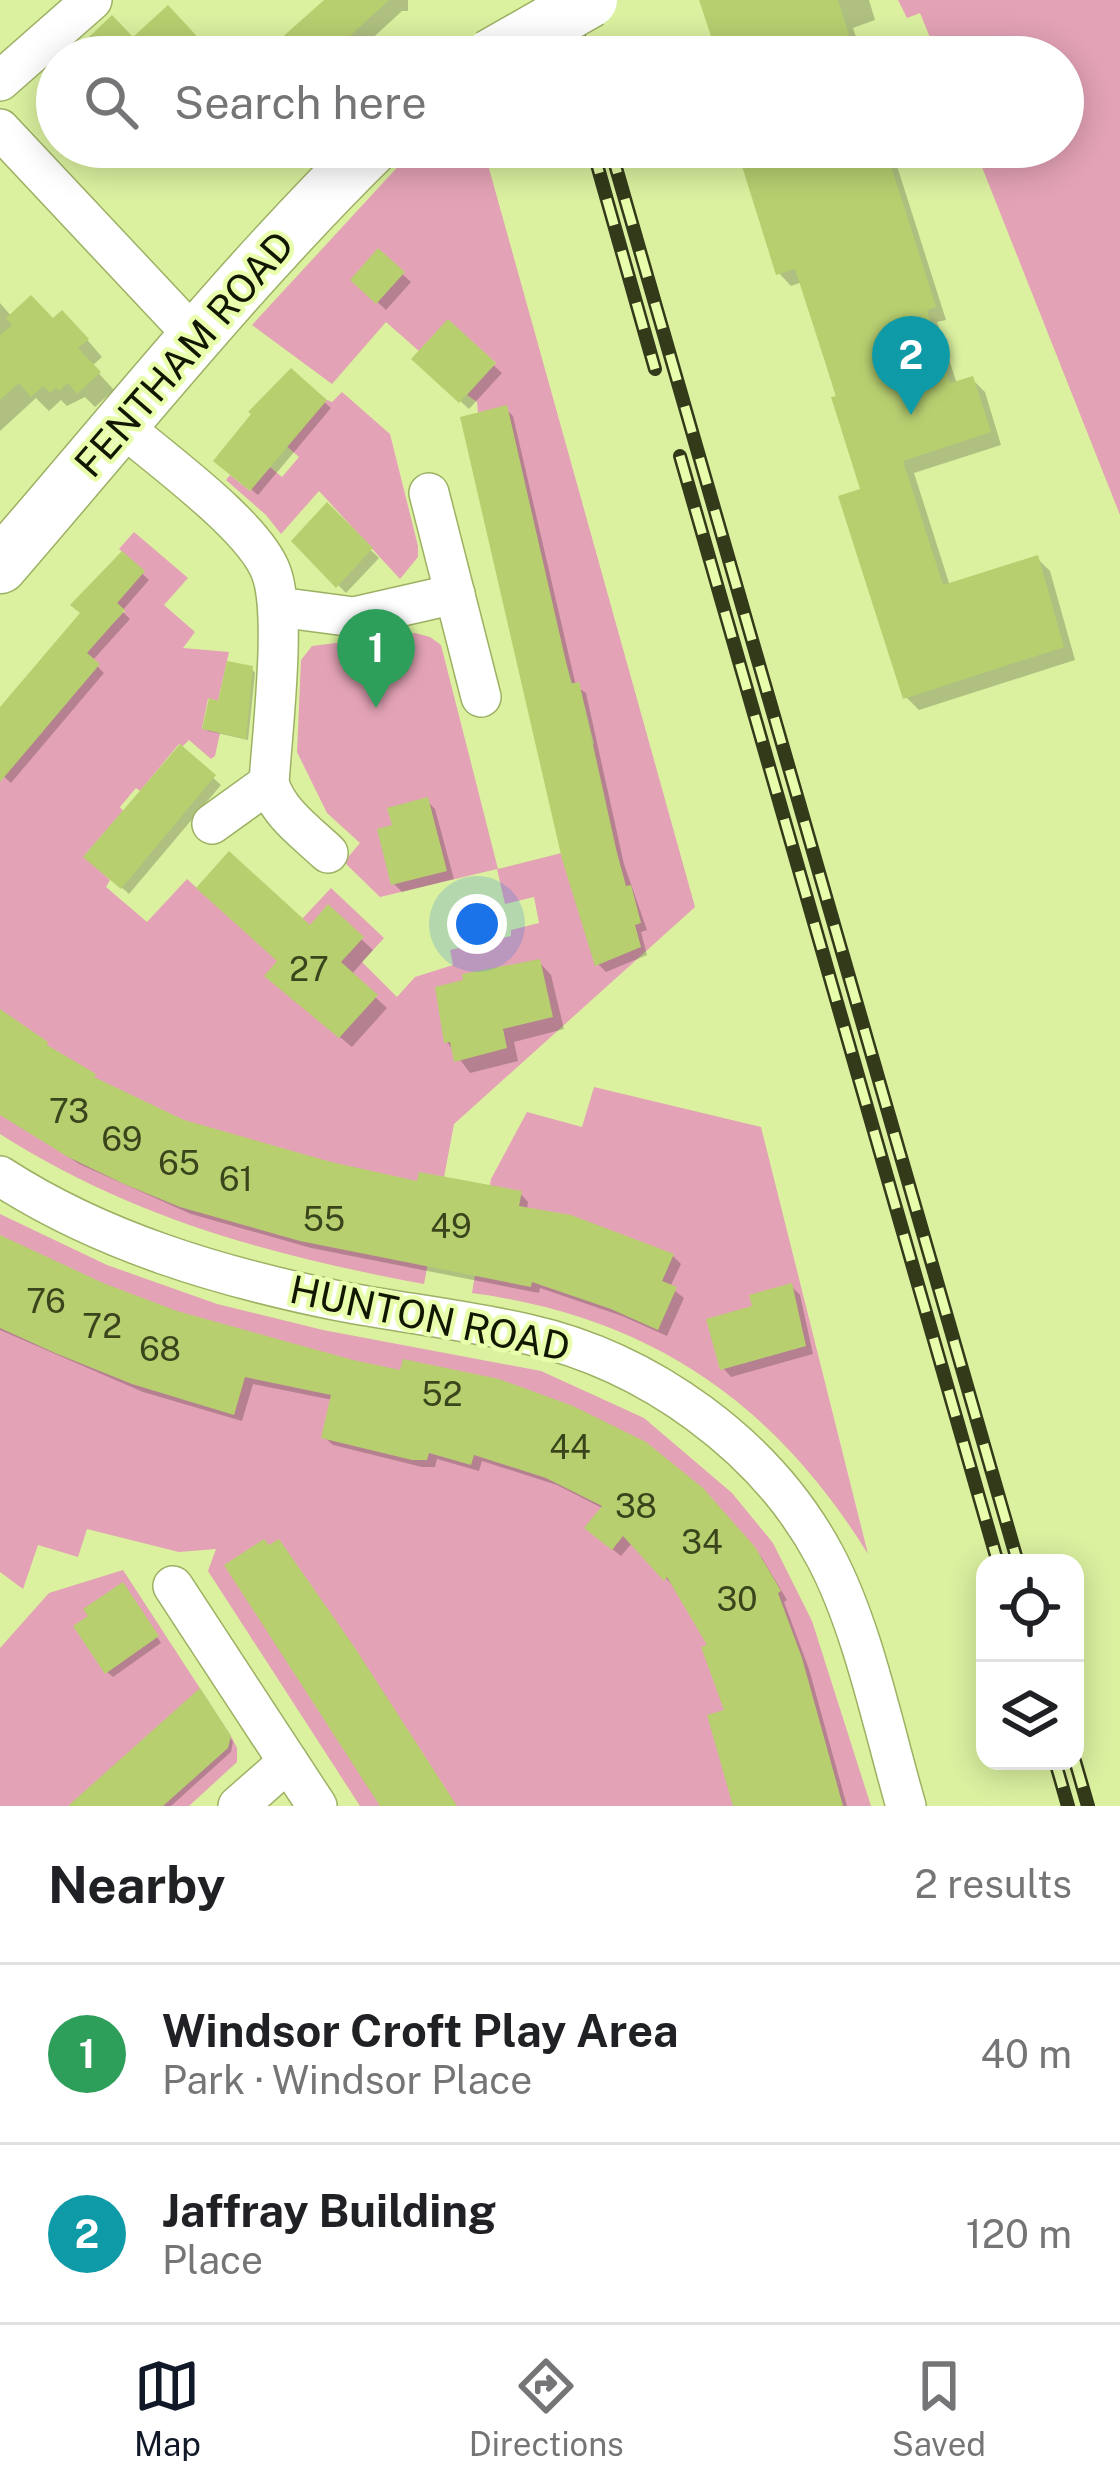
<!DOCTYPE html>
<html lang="en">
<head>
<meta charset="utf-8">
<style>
	body { margin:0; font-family:"Public Sans",sans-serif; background:#f2f2f2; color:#202124 }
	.controls { position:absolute; right:36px; bottom:36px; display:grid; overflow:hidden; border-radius:24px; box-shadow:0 6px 30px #0003 }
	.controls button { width:108px; height:108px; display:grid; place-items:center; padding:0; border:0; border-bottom:3px solid #e0e0e0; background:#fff; color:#202124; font:60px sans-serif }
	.you { position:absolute; left:477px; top:924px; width:42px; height:42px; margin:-30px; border:9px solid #fff; border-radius:50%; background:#1a73e8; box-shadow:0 0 0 18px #1a73e833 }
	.badge { display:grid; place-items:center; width:78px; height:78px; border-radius:50%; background:#111827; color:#fff; font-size:39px; font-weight:700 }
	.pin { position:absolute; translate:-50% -99px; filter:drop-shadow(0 3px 6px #0008) }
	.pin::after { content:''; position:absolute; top:63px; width:42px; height:36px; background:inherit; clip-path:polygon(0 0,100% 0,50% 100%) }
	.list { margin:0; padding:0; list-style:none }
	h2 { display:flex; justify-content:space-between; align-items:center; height:156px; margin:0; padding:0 48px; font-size:51px }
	h2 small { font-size:39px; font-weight:400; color:#757577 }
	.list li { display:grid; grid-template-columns:78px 1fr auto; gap:36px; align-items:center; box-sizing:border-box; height:180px; padding:0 48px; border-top:3px solid #e0e0e0 }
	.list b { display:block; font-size:45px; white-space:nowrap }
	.list p { margin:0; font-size:39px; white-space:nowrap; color:#757577 }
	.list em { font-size:39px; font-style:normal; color:#757577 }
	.icon { flex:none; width:66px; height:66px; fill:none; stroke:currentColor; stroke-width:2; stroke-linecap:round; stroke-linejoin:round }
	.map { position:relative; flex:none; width:1120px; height:1806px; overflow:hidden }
	.search { position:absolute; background:#fff; box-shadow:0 6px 30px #0003; left:36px; right:36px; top:36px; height:132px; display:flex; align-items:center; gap:30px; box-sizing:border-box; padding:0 42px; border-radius:66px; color:#757577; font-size:45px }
	.sheet { height:516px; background:#fff }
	nav { display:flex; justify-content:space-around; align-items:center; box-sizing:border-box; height:168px; border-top:3px solid #e0e0e0; background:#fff; font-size:33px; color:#757577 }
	nav a { display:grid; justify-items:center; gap:6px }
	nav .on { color:#111827 }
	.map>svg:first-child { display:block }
	.green { fill:#e3a2b5 }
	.shadow { fill:#0003 }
	.building { fill:#b8cf70 }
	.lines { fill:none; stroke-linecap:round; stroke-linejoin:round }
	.street-casing { stroke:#9db163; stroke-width:42 }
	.secondary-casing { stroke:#9db163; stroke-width:57 }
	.street { stroke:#fff; stroke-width:39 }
	.secondary { stroke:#fff; stroke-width:54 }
	.rail-casing { stroke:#323a1a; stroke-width:14 }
	.rail { stroke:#e9fead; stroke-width:9; stroke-dasharray:27; stroke-linecap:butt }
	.secondary-bridge-casing { stroke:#9db163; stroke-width:57; stroke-linecap:butt }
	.secondary-bridge { stroke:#fff; stroke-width:54 }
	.labels { text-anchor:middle; stroke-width:9; stroke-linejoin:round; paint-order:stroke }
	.number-label { font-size:33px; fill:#3b451c }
	.street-label { font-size:39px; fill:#111700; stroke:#e9fead }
</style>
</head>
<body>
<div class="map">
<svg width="1120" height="1806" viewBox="0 0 1120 1806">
	<rect width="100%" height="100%" fill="#dbf1a0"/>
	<!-- green -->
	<g class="green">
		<polygon points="898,0 1120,0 1120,515 974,147 1063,147 1063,57 938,57 920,13 907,18"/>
		<path d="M416,147H483L695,907L454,1124L424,1284C270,1255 134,1219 0,1134V776L3,778L42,732L85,652L125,611L117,603L144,571L119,549L134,532L188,578L164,605L195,632L183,648L229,652L218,701L208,699L202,728L220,733L215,756L211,759L189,740L183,746L179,744L140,791L136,788L120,807L123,811L84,856L110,880L106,887L147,922L187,879L241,928L302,919L331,888L384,938L362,962L397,997L415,977L453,965L450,950L511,936V930L539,923L534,897L505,904L497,869L380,897L344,862L360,843L327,813L297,752L301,660L312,646L415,633L430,637L441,645L498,869L613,840L571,751L594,744L579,683H572L564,656L507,406L478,413L477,402L467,395L496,363L448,320L419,351L386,322L332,384L252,325Z"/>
		<polygon points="342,392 390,434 418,546 418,557 400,579 319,491 281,534 266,515 226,480 230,475 250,491 270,467 282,477 299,457 283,443 327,400 332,402"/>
		<path d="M594,1087L761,1127L868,1554C773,1401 649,1317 472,1293L491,1179L527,1112L582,1127Z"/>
		<polygon points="0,1214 107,1265 217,1304 323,1330 541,1371 644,1418 732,1493 773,1543 812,1621 871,1806 360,1806 208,1571 216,1549 179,1552 87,1529 78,1557 38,1545 23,1589 0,1572"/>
		<polygon points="123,1570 231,1736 237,1748 237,1762 189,1806 0,1806 0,1648 49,1593"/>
	</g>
	<!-- shadow -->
	<g class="shadow">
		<polygon points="328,0 408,0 408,11 402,11 352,57 264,57"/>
		<polygon points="702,0 869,0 875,20 853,28 863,57 721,57"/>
		<polygon points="739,147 891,147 946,320 937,322 957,384 972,379 985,392 1001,445 914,473 950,586 1037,558 1050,571 1075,660 919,710 906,697 864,491 802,282 791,286 779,273"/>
		<polygon points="378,252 411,282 386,310 354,280"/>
		<polygon points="0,303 12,317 53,322 78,329 102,357 92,366 114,390 95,407 85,397 67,406 61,400 49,411 36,398 0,431"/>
		<polygon points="448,323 502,373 469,409 415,359"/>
		<polygon points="291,372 331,408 258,495 224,467"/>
		<polygon points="506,409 513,416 576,686 586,693 624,864 647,930 641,932 647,955 606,972 598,964"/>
		<polygon points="355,535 379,558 346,593 295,541"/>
		<polygon points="122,555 149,580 122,611 130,619 92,661 104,673 11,783 0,773 0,711 83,613"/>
		<polygon points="252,669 255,673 248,740 208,731 205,728 220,704"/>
		<polygon points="180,748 221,785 129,894 88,857"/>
		<polygon points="427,801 435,809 454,879 402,892 394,884 395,827"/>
		<polygon points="329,909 373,950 351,975 387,1008 352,1047 279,987 310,929"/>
		<polygon points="539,962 551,975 564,1029 514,1042 518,1061 470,1073 447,1042"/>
		<polygon points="0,1009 55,1054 101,1083 183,1123 269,1149 419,1184 520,1193 528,1202 527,1210 673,1256 681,1264 670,1287 684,1298 667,1336 622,1316 540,1288 539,1293 311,1248 191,1214 79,1164 0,1111"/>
		<polygon points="0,1238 102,1285 711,1500 762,1558 787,1600 784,1602 809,1669 847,1806 737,1806 728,1712 711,1646 674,1587 633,1542 621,1556 596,1536 604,1509 557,1485 482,1461 479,1471 437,1459 435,1467 422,1467 333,1445 324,1437 333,1400 253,1384 242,1421 143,1392 0,1330"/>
		<polygon points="791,1286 800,1295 813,1354 731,1377 723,1368 755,1308"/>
		<polygon points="128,1591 161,1643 113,1677 107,1672"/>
		<polygon points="204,1696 233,1742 231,1752 171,1806 71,1806"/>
	</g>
	<!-- building -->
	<g class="building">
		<polygon points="324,0 389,0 327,57 260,57"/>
		<polygon points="699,0 838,0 856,57 718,57"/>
		<polygon points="168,5 216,57 106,57 88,38 112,15 133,37"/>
		<polygon points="736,147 885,147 936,307 927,310 950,383 973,376 991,432 903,461 943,585 1038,555 1064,647 903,699 838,496 860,489 831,397 836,396 795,269 776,275"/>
		<polygon points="378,248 405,272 376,304 350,280"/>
		<polygon points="31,295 53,318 62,310 89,339 78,348 101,372 77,394 68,383 59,391 56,387 50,393 43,386 31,397 19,383 0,400 0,335 12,325 6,318"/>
		<polygon points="448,319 496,363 459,403 411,359"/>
		<polygon points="291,368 327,400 250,491 213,461 251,414 248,412"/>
		<polygon points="507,405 571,684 579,682 617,853 626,886 631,885 641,923 635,925 641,947 595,966 562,859 460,417"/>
		<polygon points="327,502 373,548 336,588 291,541"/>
		<polygon points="122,551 145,571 117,603 125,610 87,653 100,664 0,782 0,707 80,613 70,605"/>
		<polygon points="227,661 253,666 246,739 202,729 209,698 218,701"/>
		<polygon points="180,744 216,775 121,889 83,857"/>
		<polygon points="428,797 447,871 391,885 377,829 392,825 387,808"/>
		<polygon points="229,851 310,925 328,904 364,937 341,962 378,995 339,1038 264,976 277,961 196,888"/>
		<polygon points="540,959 553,1017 503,1029 507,1048 454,1062 450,1042 444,1043 435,987 463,980 462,974"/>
		<polygon points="0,1009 48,1042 47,1045 96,1074 94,1077 184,1120 331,1162 417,1181 419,1172 522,1191 519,1206 571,1215 674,1254 662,1281 677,1287 658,1330 611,1309 532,1282 531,1287 300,1241 180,1207 124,1184 68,1157 0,1115"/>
		<polygon points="0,1235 103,1283 177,1311 353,1360 400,1370 403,1359 499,1379 573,1406 646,1442 703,1488 755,1547 781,1591 778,1593 802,1658 843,1806 733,1806 707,1715 724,1710 701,1647 707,1645 667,1577 664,1581 623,1536 612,1550 584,1528 602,1506 546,1478 474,1455 471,1465 429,1453 427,1460 412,1460 321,1438 331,1395 245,1377 234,1415 132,1384 55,1353 0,1328"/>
		<polygon points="792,1283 806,1346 720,1370 706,1319 752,1306 749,1295"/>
		<polygon points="264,1539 269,1545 279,1539 355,1648 457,1806 380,1806 224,1565"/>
		<polygon points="123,1582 159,1636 105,1674 73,1626 88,1616 83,1609"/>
		<polygon points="200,1688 231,1736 228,1748 163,1806 68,1806"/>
	</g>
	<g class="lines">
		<defs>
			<g id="street">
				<polyline points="0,81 92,0"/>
				<polyline points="0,129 196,338"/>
				<path d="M121,425C160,459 254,526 271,572C287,613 272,734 269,783C278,813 306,832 328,853"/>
				<polyline points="429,493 481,697"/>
				<polyline points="278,607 354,617 455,594"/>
				<polyline points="212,824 269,783"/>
				<path d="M0,1176C102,1242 221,1277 339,1301C402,1313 465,1320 527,1334C648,1361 766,1445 825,1556C863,1627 883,1727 906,1806"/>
				<polyline points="173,1586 317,1806"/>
				<polyline points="238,1806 288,1762"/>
			</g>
			<path id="secondary" d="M0,566C122,425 239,278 372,147"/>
		</defs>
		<!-- street casing -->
		<use href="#street" class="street-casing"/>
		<!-- secondary casing -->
		<use href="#secondary" class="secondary-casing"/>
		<!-- street -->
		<use href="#street" class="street"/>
		<!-- secondary -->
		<use href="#secondary" class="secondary"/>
		<defs>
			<g id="rail">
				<polyline points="549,0 566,57"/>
				<polyline points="568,0 585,57"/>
				<polyline points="592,147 655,369"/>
				<polyline points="610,147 1018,1563"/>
				<polyline points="680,456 998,1563"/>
				<polyline points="1055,1761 1068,1806"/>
				<polyline points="1075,1761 1088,1806"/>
			</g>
		</defs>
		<!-- rail casing -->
		<use href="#rail" class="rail-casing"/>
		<!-- rail -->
		<use href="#rail" class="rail"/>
		<defs>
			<polyline id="secondary-bridge" points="490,57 590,0"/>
		</defs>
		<!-- secondary-bridge casing -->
		<use href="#secondary-bridge" class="secondary-bridge-casing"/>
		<!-- secondary-bridge -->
		<use href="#secondary-bridge" class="secondary-bridge"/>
	</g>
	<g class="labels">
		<!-- number labels -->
		<g class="number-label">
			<text x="309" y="981">27</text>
			<text x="69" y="1123">73</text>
			<text x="122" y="1151">69</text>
			<text x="179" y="1175">65</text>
			<text x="236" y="1191">61</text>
			<text x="324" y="1231">55</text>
			<text x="451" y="1238">49</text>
			<text x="46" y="1313">76</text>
			<text x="102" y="1338">72</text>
			<text x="160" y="1361">68</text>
			<text x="442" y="1406">52</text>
			<text x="570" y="1459">44</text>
			<text x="636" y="1518">38</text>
			<text x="702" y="1554">34</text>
			<text x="737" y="1611">30</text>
		</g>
		<!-- street labels -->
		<g class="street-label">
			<text transform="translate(184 354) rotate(-49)" y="14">FENTHAM ROAD</text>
			<text transform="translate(430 1318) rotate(12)" y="14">HUNTON ROAD</text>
		</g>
	</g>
</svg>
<div class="controls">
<button><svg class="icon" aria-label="locate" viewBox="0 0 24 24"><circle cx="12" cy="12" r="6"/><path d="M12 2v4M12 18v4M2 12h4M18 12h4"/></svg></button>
<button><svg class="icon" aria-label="layers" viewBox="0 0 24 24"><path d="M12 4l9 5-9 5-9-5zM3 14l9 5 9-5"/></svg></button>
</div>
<div class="you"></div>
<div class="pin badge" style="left:376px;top:708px;background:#2e9e5b">1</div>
<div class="pin badge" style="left:911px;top:415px;background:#0f9aa8">2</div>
<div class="search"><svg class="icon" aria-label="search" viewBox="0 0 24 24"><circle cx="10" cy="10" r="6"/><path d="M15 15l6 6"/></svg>Search here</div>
</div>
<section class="sheet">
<h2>Nearby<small>2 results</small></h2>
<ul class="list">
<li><span class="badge" style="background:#2e9e5b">1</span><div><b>Windsor Croft Play Area</b><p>Park · Windsor Place</p></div><em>40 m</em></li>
<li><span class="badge" style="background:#0f9aa8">2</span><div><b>Jaffray Building</b><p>Place</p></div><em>120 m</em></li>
</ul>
</section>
<nav>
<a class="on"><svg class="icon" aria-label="map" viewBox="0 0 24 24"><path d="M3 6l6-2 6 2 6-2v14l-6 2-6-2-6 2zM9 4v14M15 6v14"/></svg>Map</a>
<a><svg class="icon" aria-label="directions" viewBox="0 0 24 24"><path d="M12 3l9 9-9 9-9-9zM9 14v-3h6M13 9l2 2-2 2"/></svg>Directions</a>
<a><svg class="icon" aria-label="saved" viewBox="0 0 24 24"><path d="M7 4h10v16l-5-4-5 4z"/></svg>Saved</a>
</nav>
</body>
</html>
